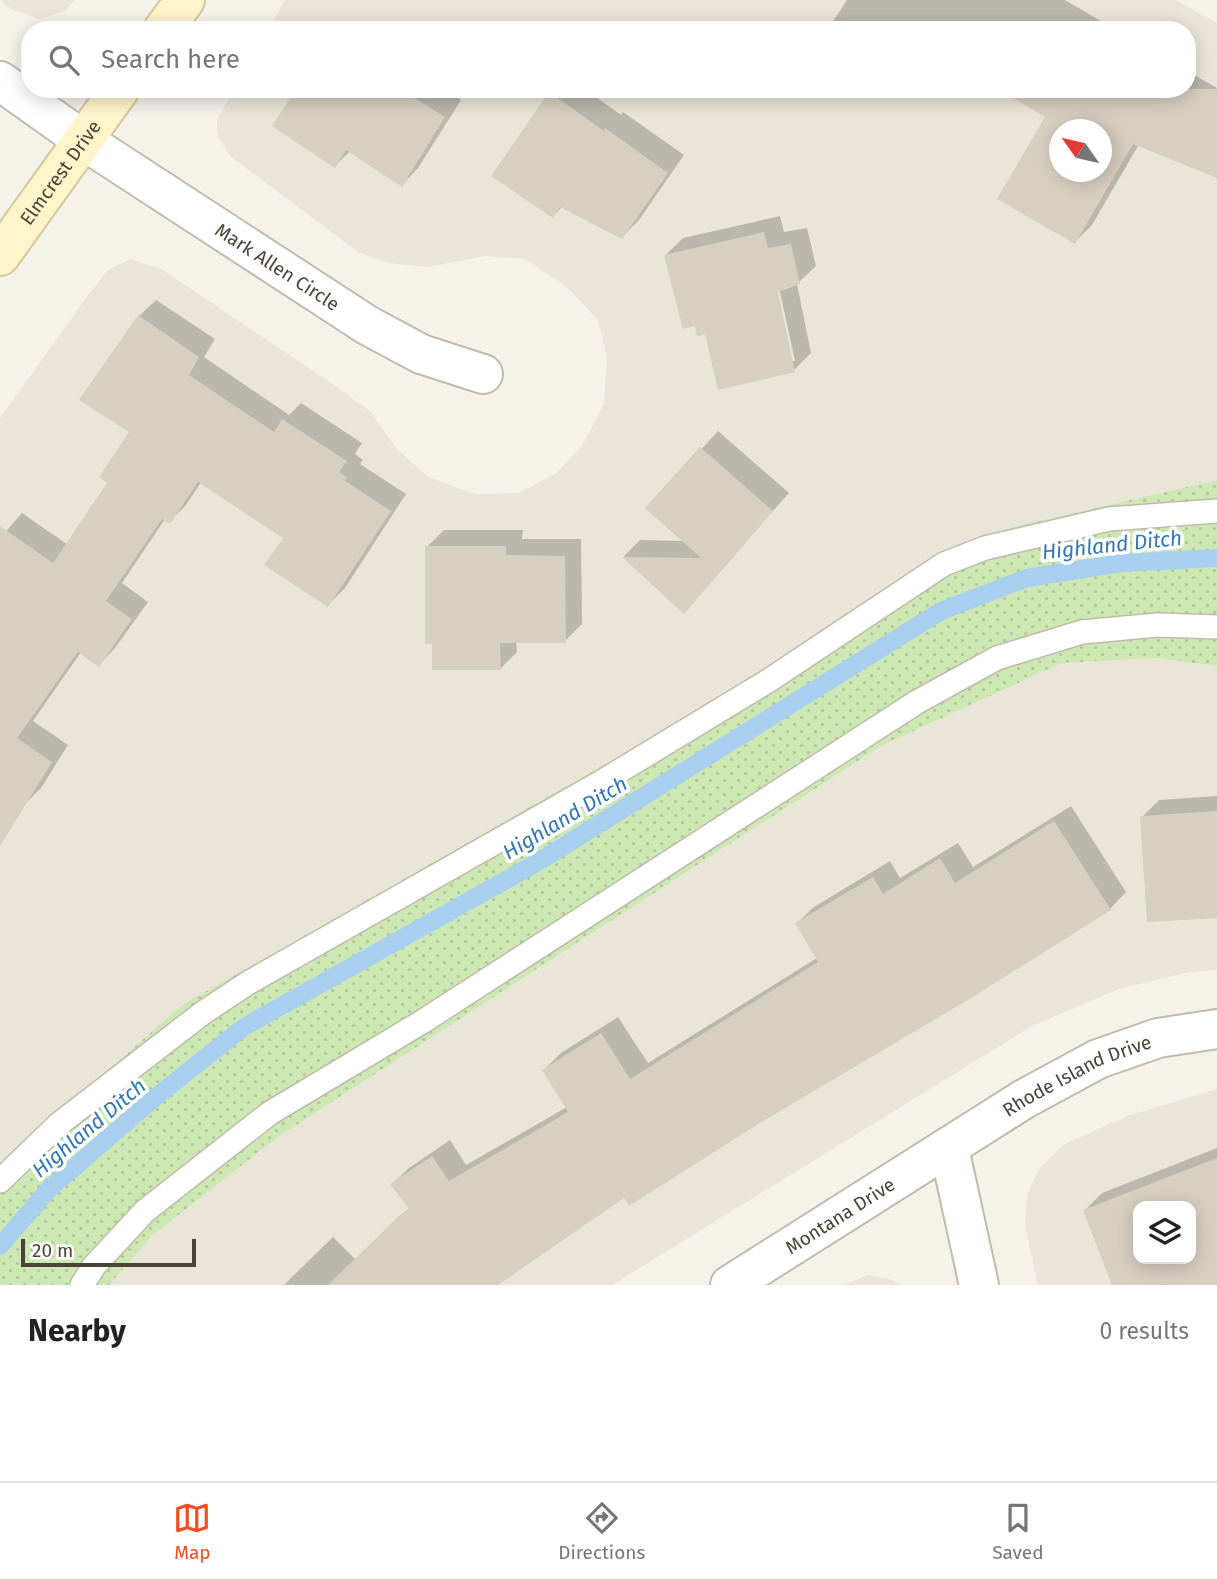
<!DOCTYPE html>
<html lang="en">
<head>
<meta charset="utf-8">
<style>
	body { margin:0; font-family:"Fira Sans",sans-serif; background:#f2f2f2; color:#222 }
	.controls { position:absolute; right:21px; bottom:21px; display:grid; overflow:hidden; border-radius:14px; box-shadow:0 4px 18px #0003 }
	.controls button { width:63px; height:63px; display:grid; place-items:center; padding:0; border:0; border-bottom:2px solid #e0e0e0; background:#fff; color:#222; font:35px sans-serif }
	.compass { position:absolute; left:1049px; top:119px; width:63px; height:63px; border-radius:50%; background:#fff; box-shadow:0 4px 18px #0003; rotate:304deg }
	.scale { position:absolute; left:21px; bottom:18px; width:175px; box-sizing:border-box; padding-left:7px; border:4px solid #494338; border-top:0; font-size:19px; line-height:24px; white-space:nowrap; color:#494338; -webkit-text-stroke:5px #fff; paint-order:stroke }
	.list { margin:0; padding:0; list-style:none }
	h2 { display:flex; justify-content:space-between; align-items:center; height:91px; margin:0; padding:0 28px; font-size:30px }
	h2 small { font-size:23px; font-weight:400; color:#767676 }
	.icon { flex:none; width:38px; height:38px; fill:none; stroke:currentColor; stroke-width:2; stroke-linecap:round; stroke-linejoin:round }
	.map { position:relative; flex:none; width:1217px; height:1285px; overflow:hidden }
	.search { position:absolute; background:#fff; box-shadow:0 4px 18px #0003; left:21px; right:21px; top:21px; height:77px; display:flex; align-items:center; gap:18px; box-sizing:border-box; padding:0 24px; border-radius:28px; color:#767676; font-size:26px }
	.sheet { height:196px; background:#fff }
	nav { display:flex; justify-content:space-around; align-items:center; box-sizing:border-box; height:98px; border-top:2px solid #e0e0e0; background:#fff; font-size:19px; color:#767676 }
	nav a { display:grid; justify-items:center; gap:4px }
	nav .on { color:#f84b1e }
	.map>svg:first-child { display:block }
	.residential { fill:#e9e5d8; fill-rule:evenodd }
	.grass { fill:url(#grass-dots) }
	.shadow { fill:#0003; fill-rule:evenodd }
	.lines { fill:none; stroke-linecap:round; stroke-linejoin:round }
	.stream { stroke:#a8cff0; stroke-width:18 }
	.building { fill:#d7cfc0; fill-rule:evenodd }
	.lane-casing { stroke:#c1bbad; stroke-width:26 }
	.street-casing { stroke:#c1bbad; stroke-width:42 }
	.secondary-casing { stroke:#d4c89a; stroke-width:42 }
	.lane { stroke:#fff; stroke-width:23 }
	.street { stroke:#fff; stroke-width:38 }
	.secondary { stroke:#fef5cb; stroke-width:38 }
	.labels { text-anchor:middle; stroke-width:7; stroke-linejoin:round; paint-order:stroke }
	.street-label { font-size:19px; fill:#494338; stroke:#fff }
	.water-label { font-size:21px; font-style:italic; fill:#3176b5; stroke:#fff }
</style>
</head>
<body>
<div class="map">
<svg width="1217" height="1285" viewBox="0 0 1217 1285">
	<defs>
		<pattern id="grass-dots" width="8" height="8" patternUnits="userSpaceOnUse" patternTransform="scale(1.75)"><rect width="8" height="8" fill="#cee8b4"/><path d="M2 2h.1M6 6h.1" fill="none" stroke="#b2c89c" stroke-width="1.8" stroke-linecap="round"/></pattern>
	</defs>
	<rect width="100%" height="100%" fill="#f5f2ea"/>
	<!-- residential -->
	<g class="residential">
		<polygon points="0,0 75,0 65,11 40,19 11,9"/>
		<path d="M285,0H1175L1217,23V480L1013,527L942,551L765,673L182,1005L0,1165V418L89,294L108,270L131,259L161,269L337,387L371,412L395,447L428,477L475,494L519,493L555,474L582,446L604,404L607,357L598,320L567,287L525,259L485,256L428,267L388,263L358,252L230,156L217,134V120L234,89H1187V30H268ZM1060,130H1102V172H1060Z"/>
		<polygon points="1155,658 1217,666 1217,970 1189,972 1119,989 1032,1026 612,1285 109,1285 153,1235 278,1137 881,746 1062,663"/>
		<path d="M1217,1089V1285H1038L1025,1226L1027,1195L1038,1170L1063,1145L1127,1116ZM1138,1206H1191V1259H1138Z"/>
		<polygon points="868,1275 892,1280 900,1285 844,1285"/>
	</g>
	<!-- grass -->
	<polygon class="grass" points="1217,480 1217,666 1155,658 1062,663 881,746 278,1137 153,1235 109,1285 0,1285 0,1165 182,1005 765,673 942,551 1013,527"/>
	<!-- shadow -->
	<g class="shadow">
		<polygon points="847,0 1065,0 1116,30 952,30 940,22 934,30 827,30"/>
		<path d="M1187,71L1217,88V175L1139,144L1092,225L1075,242L1047,116L1187,89ZM1060,130H1102V172H1060Z"/>
		<polygon points="298,89 444,89 461,100 418,168 402,185 350,151 335,166"/>
		<polygon points="554,89 585,89 621,115 623,112 684,155 639,220 622,237 563,206 553,216 493,176"/>
		<path d="M780,216L784,232L807,228L816,266L797,284L811,353L794,370L706,332L696,323L666,255L683,238ZM775,283H778L795,361H791Z"/>
		<polygon points="156,300 215,339 204,357 289,415 301,403 362,443 355,454 363,460 360,464 406,494 345,588 328,605 285,537 201,482 186,505 169,522 165,519 122,583 148,602 115,648 99,665 81,652 33,721 68,745 41,788 24,805 0,809 0,538 22,513 68,545 110,482 131,432 139,316"/>
		<polygon points="718,431 789,493 684,611 624,556 640,540 685,541 648,508"/>
		<polygon points="444,530 523,530 522,539 581,539 582,624 565,641 516,641 517,652 500,669 427,547"/>
		<polygon points="1217,796 1217,916 1142,817 1159,800"/>
		<polygon points="1071,806 1126,892 1110,909 624,1196 495,1285 284,1285 333,1237 356,1260 410,1207 392,1184 409,1168 450,1140 466,1165 567,1107 544,1070 561,1053 618,1017 648,1063 817,958 797,923 814,907 890,861 900,878 958,843 973,867"/>
		<path d="M1217,1148V1285H1114L1085,1210L1102,1193ZM1138,1206H1191V1259H1138Z"/>
	</g>
	<g class="lines">
		<!-- stream -->
		<polyline class="stream" points="0,1246 49,1189 157,1096 244,1027 538,862 941,611 1027,578 1121,563 1217,558"/>
	</g>
	<!-- building -->
	<g class="building">
		<polygon points="296,89 401,89 445,117 402,187 346,150 335,168 272,126"/>
		<path d="M1011,89H1217V178L1133,144L1075,244L997,199L1045,117L1008,95ZM1060,130H1102V172H1060Z"/>
		<polygon points="549,92 604,131 605,128 668,173 622,239 560,207 553,218 491,176"/>
		<polygon points="764,232 768,248 791,244 800,284 778,292 795,372 718,390 705,334 697,337 695,326 683,329 664,255"/>
		<polygon points="138,315 199,357 189,375 274,432 282,419 347,461 339,472 347,477 345,481 391,511 328,607 264,565 283,538 198,482 170,524 162,519 106,601 132,619 99,667 78,652 17,738 52,762 0,846 0,526 53,563 107,483 99,477 129,432 79,400"/>
		<polygon points="700,447 773,511 684,614 622,557 701,558 645,508"/>
		<polygon points="425,546 506,546 506,555 565,556 566,643 500,643 501,670 432,670 432,644 425,644"/>
		<polygon points="1217,811 1217,918 1147,922 1140,816"/>
		<polygon points="1054,821 1111,910 971,998 758,1124 629,1206 624,1198 498,1285 328,1285 401,1214 409,1209 390,1184 432,1156 449,1181 568,1112 542,1070 601,1033 630,1079 818,962 795,923 873,877 883,894 940,858 955,883"/>
		<path d="M1217,1158V1285H1112L1083,1210ZM1138,1206H1191V1259H1138Z"/>
	</g>
	<g class="lines">
		<defs>
			<g id="lane">
				<polyline points="0,1181 59,1124 204,1012 248,983 598,784 768,681 944,564 985,548 1109,519 1217,511"/>
				<polyline points="82,1285 94,1266 145,1211 270,1113 422,1022 917,702 997,658 1082,632 1157,625 1217,627"/>
			</g>
			<g id="street">
				<path id="s1" d="M0,81L83,140L367,325L421,354L483,374"/>
				<polyline points="949,1148 979,1285"/>
				<path id="s2" d="M730,1285L1024,1099L1098,1059L1158,1038L1217,1029"/>
			</g>
			<g id="secondary">
				<polyline points="163,30 185,0"/>
				<path id="s3" d="M0,256L120,89"/>
			</g>
		</defs>
		<!-- lane casing -->
		<use href="#lane" class="lane-casing"/>
		<!-- street casing -->
		<use href="#street" class="street-casing"/>
		<!-- secondary casing -->
		<use href="#secondary" class="secondary-casing"/>
		<!-- lane -->
		<use href="#lane" class="lane"/>
		<!-- street -->
		<use href="#street" class="street"/>
		<!-- secondary -->
		<use href="#secondary" class="secondary"/>
	</g>
	<g class="labels">
		<!-- street labels -->
		<g class="street-label">
			<text dy="7" stroke="none"><textPath href="#s3" startOffset="103">Elmcrest Drive</textPath></text>
			<text dy="7" stroke="none"><textPath href="#s1" startOffset="334">Mark Allen Circle</textPath></text>
			<text dy="7" stroke="none"><textPath href="#s2" startOffset="406">Rhode Island Drive</textPath></text>
			<text dy="7" stroke="none"><textPath href="#s2" startOffset="130">Montana Drive</textPath></text>
		</g>
		<!-- water labels -->
		<g class="water-label">
			<text transform="translate(1112 545) rotate(-6)" y="7">Highland Ditch</text>
			<text transform="translate(565 818) rotate(-31)" y="7">Highland Ditch</text>
			<text transform="translate(89 1128) rotate(-40)" y="7">Highland Ditch</text>
		</g>
	</g>
</svg>
<div class="controls">
<button><svg class="icon" aria-label="layers" viewBox="0 0 24 24"><path d="M12 4l9 5-9 5-9-5zM3 14l9 5 9-5"/></svg></button>
</div>
<svg class="compass" viewBox="-18 -18 36 36"><path d="M0-13l5 13h-10z" fill="#e53935"/><path d="M0 13l5-13h-10z" fill="#767676"/></svg>
<div class="scale">20 m</div>
<div class="search"><svg class="icon" aria-label="search" viewBox="0 0 24 24"><circle cx="10" cy="10" r="6"/><path d="M15 15l6 6"/></svg>Search here</div>
</div>
<section class="sheet">
<h2>Nearby<small>0 results</small></h2>
<ul class="list">
</ul>
</section>
<nav>
<a class="on"><svg class="icon" aria-label="map" viewBox="0 0 24 24"><path d="M3 6l6-2 6 2 6-2v14l-6 2-6-2-6 2zM9 4v14M15 6v14"/></svg>Map</a>
<a><svg class="icon" aria-label="directions" viewBox="0 0 24 24"><path d="M12 3l9 9-9 9-9-9zM9 14v-3h6M13 9l2 2-2 2"/></svg>Directions</a>
<a><svg class="icon" aria-label="saved" viewBox="0 0 24 24"><path d="M7 4h10v16l-5-4-5 4z"/></svg>Saved</a>
</nav>
</body>
</html>
